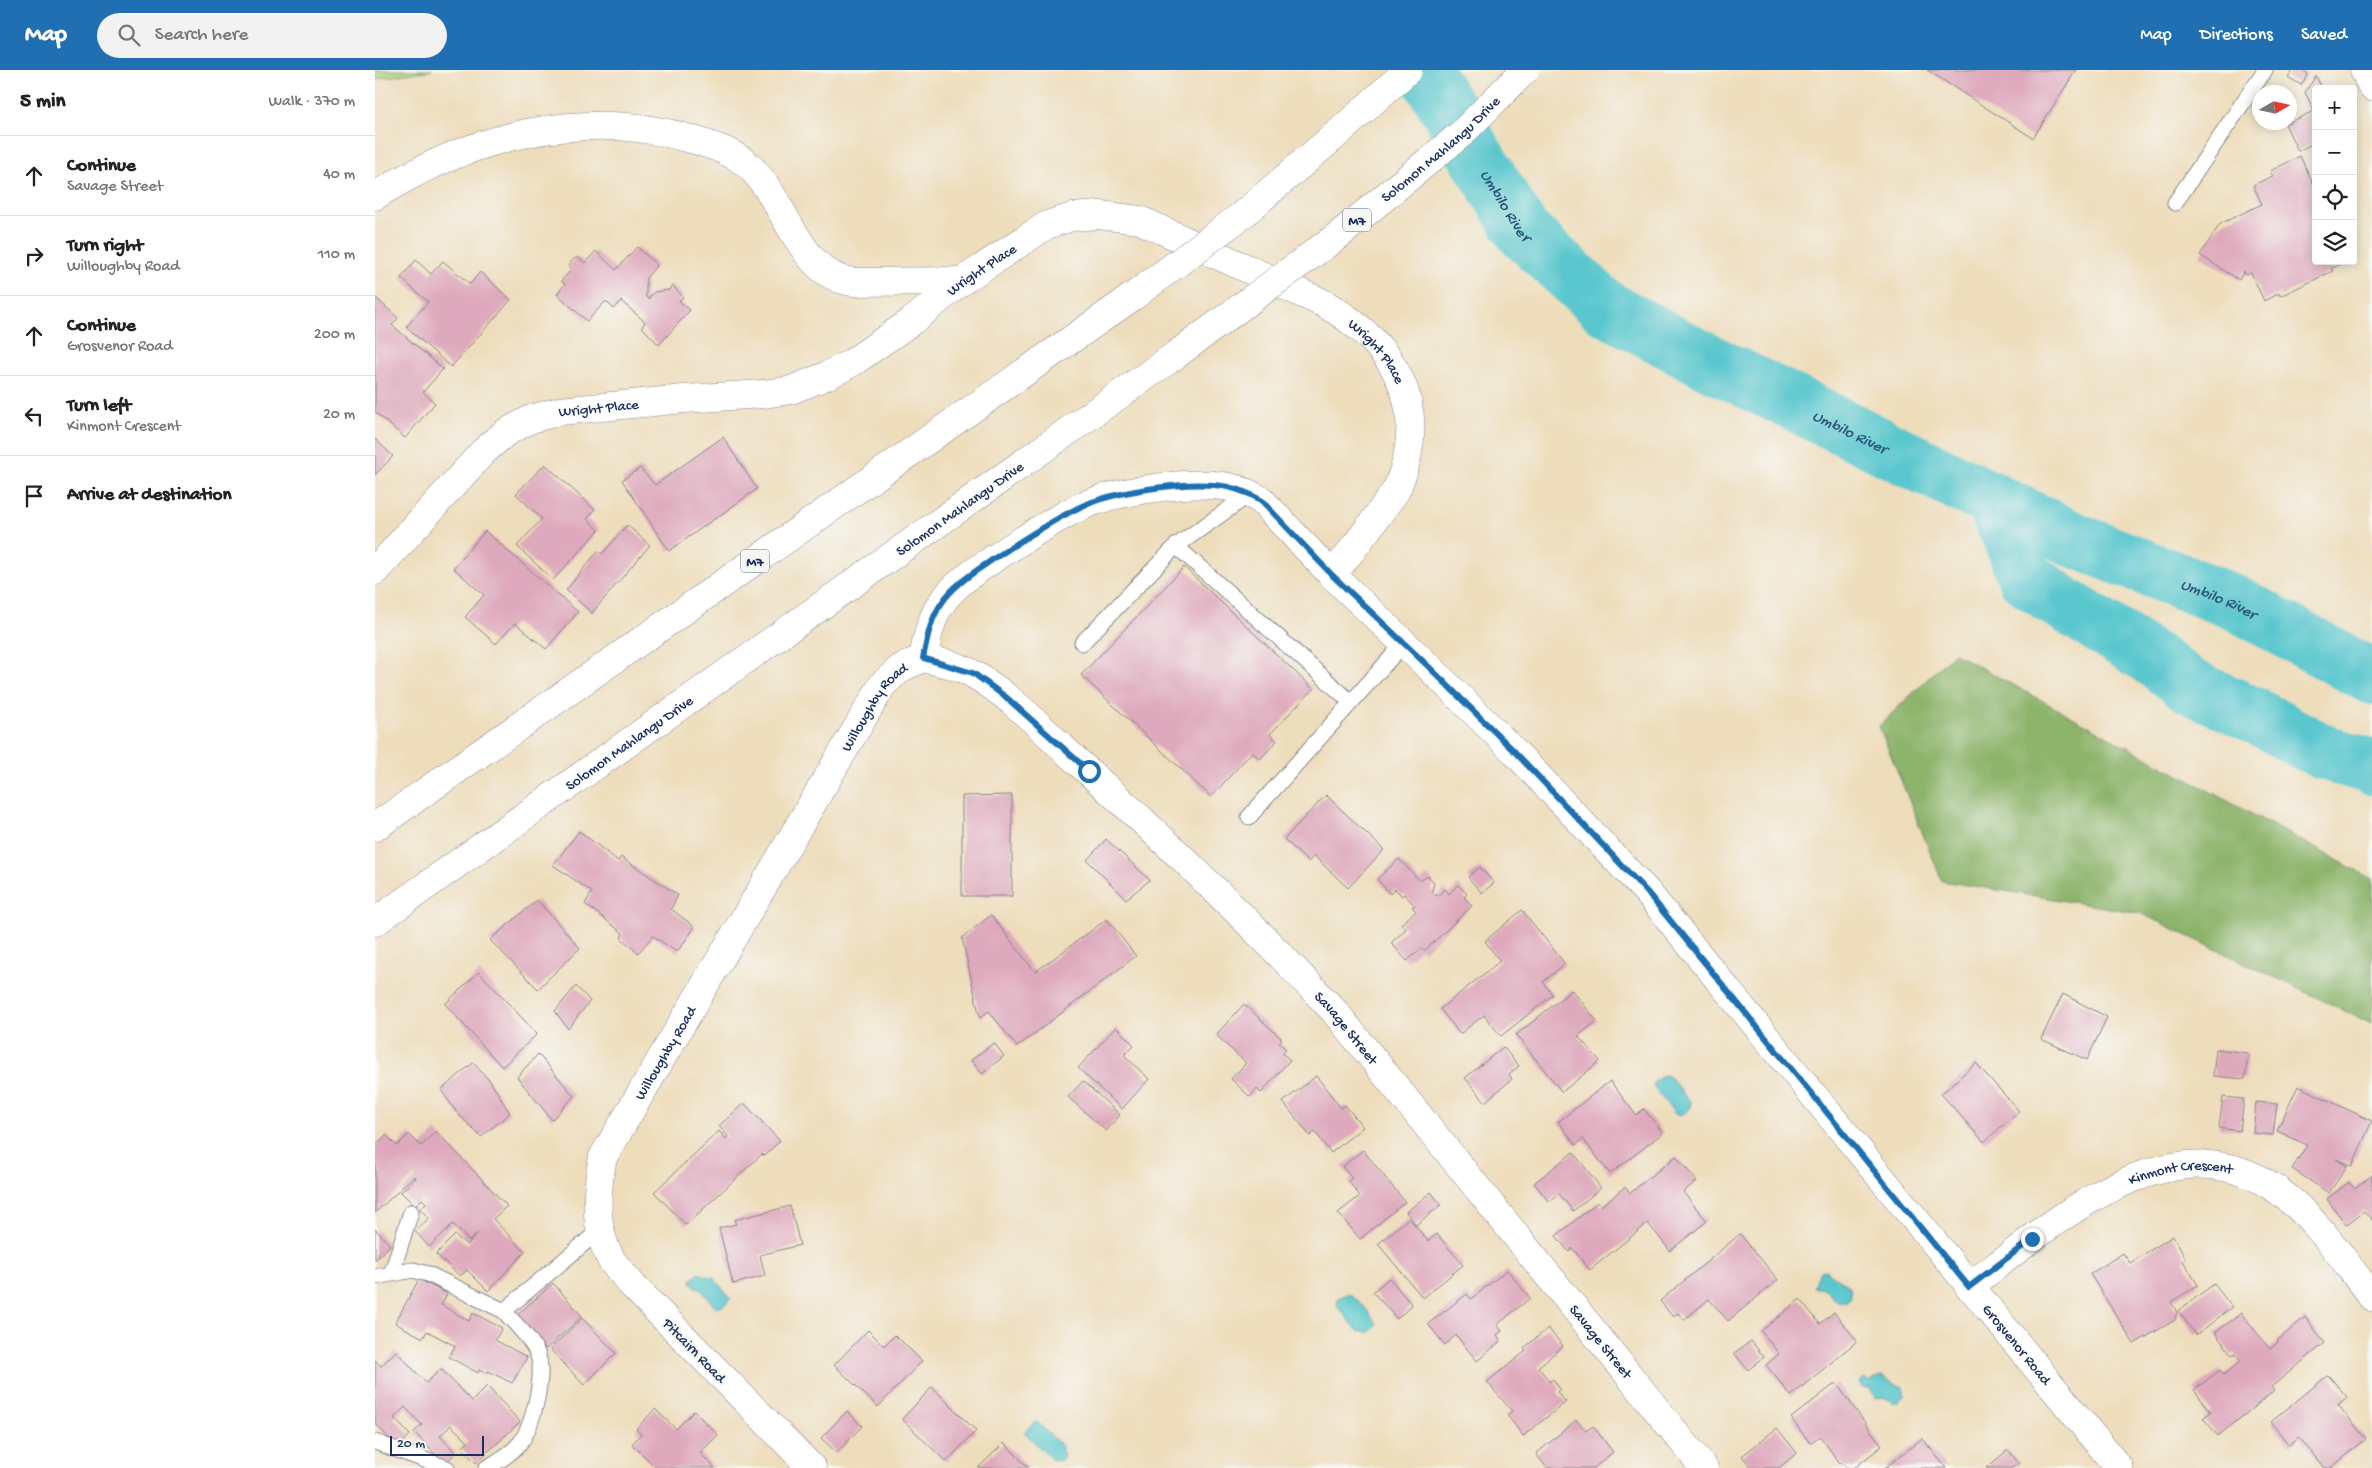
<!DOCTYPE html>
<html lang="en">
<head>
<meta charset="utf-8">
<style>
	body { margin:0; font-family:"Gochi Hand",sans-serif; background:#f2f2f2; color:#222 }
	.controls { position:absolute; right:15px; top:15px; display:grid; overflow:hidden; border-radius:5px; box-shadow:0 2px 12px #0003 }
	.controls button { width:45px; height:45px; display:grid; place-items:center; padding:0; border:0; border-bottom:1px solid #e0e0e0; background:#fff; color:#222; font:25px sans-serif }
	.compass { position:absolute; left:1877px; top:15px; width:45px; height:45px; border-radius:50%; background:#fff; box-shadow:0 2px 12px #0003; rotate:81deg }
	.scale { position:absolute; left:15px; bottom:12px; width:94px; box-sizing:border-box; padding-left:5px; border:2px solid #1b2f5e; border-top:0; font-size:14px; line-height:18px; white-space:nowrap; color:#1b2f5e; -webkit-text-stroke:4px #f6f6f2; paint-order:stroke }
	.stop { position:absolute; width:15px; height:15px; margin:-11px; border:4px solid #1f6fb2; border-radius:50%; background:#fff }
	.stop.end { background:#1f6fb2; border-color:#fff; box-shadow:0 1px 5px #0008 }
	.list { margin:0; padding:0; list-style:none }
	h2 { display:flex; justify-content:space-between; align-items:center; height:65px; margin:0; padding:0 20px; font-size:21px }
	h2 small { font-size:16px; font-weight:400; color:#767676 }
	.list li { display:grid; grid-template-columns:32px 1fr auto; gap:15px; align-items:center; box-sizing:border-box; height:80px; padding:0 20px; border-top:1px solid #e0e0e0 }
	.list b { display:block; font-size:19px; white-space:nowrap }
	.list p { margin:0; font-size:16px; white-space:nowrap; color:#767676 }
	.list em { font-size:16px; font-style:normal; color:#767676 }
	.icon { flex:none; width:28px; height:28px; fill:none; stroke:currentColor; stroke-width:2; stroke-linecap:round; stroke-linejoin:round }
	.map { position:relative; flex:none; width:1997px; height:1398px; overflow:hidden }
	header { display:flex; align-items:center; gap:30px; box-sizing:border-box; height:70px; padding:0 25px; background:#1f6fb2; color:#fff }
	header strong { font-size:24px }
	nav { display:flex; gap:28px; margin-inline-start:auto; font-size:18px }
	.search { width:350px; height:45px; background:#f2f2f2; display:flex; align-items:center; gap:12px; box-sizing:border-box; padding:0 18px; border-radius:28px; color:#767676; font-size:19px }
	main { display:flex }
	aside { flex:1; background:#fff }
	.map>svg:first-child { display:block }
	.green { fill:#b0d27a; stroke:#66806c }
	.forest { fill:#8cb46a; stroke:#547264 }
	.water { fill:#5ac7ce; stroke:#3a7b96 }
	.lines { fill:none; stroke-linecap:round; stroke-linejoin:round }
	.river { stroke:#5ac7ce; stroke-width:56 }
	.building { fill:#dea9bc }
	.service-casing { stroke:#84868c; stroke-width:17 }
	.minor-casing { stroke:#84868c; stroke-width:29 }
	.trunk-casing { stroke:#84868c; stroke-width:29 }
	.service { stroke:#fff; stroke-width:15 }
	.minor { stroke:#fff; stroke-width:28 }
	.trunk { stroke:#fff; stroke-width:28 }
	.trunk-bridge-casing { stroke:#84868c; stroke-width:29; stroke-linecap:butt }
	.trunk-bridge { stroke:#fff; stroke-width:28 }
	.route { stroke:#1f6fb2; stroke-width:6 }
	.labels { text-anchor:middle; stroke-width:5; stroke-linejoin:round; paint-order:stroke }
	.shield { fill:#f6f6f2; stroke:#5d6b8a; stroke-width:1 }
	.shield-label { font-size:14px; font-weight:bold; fill:#1b2f5e }
	.street-label { font-size:15px; fill:#1b2f5e; stroke:#f6f6f2 }
	.water-label { font-size:16px; font-style:italic; fill:#2b557a; stroke:#f6f6f2 }
</style>
</head>
<body>
<header>
<strong>Map</strong>
<div class="search"><svg class="icon" aria-label="search" viewBox="0 0 24 24"><circle cx="10" cy="10" r="6"/><path d="M15 15l6 6"/></svg>Search here</div>
<nav><a>Map</a><a>Directions</a><a>Saved</a></nav>
</header>
<main>
<aside>
<h2>5 min<small>Walk · 370 m</small></h2>
<ul class="list">
<li><svg class="icon" aria-label="ahead" viewBox="0 0 24 24"><path d="M12 20V5M6 11l6-6 6 6"/></svg><div><b>Continue</b><p>Savage Street</p></div><em>40 m</em></li>
<li><svg class="icon" aria-label="right" viewBox="0 0 24 24"><path d="M7 20v-9h11M14 6l5 5-5 5"/></svg><div><b>Turn right</b><p>Willoughby Road</p></div><em>110 m</em></li>
<li><svg class="icon" aria-label="ahead" viewBox="0 0 24 24"><path d="M12 20V5M6 11l6-6 6 6"/></svg><div><b>Continue</b><p>Grosvenor Road</p></div><em>200 m</em></li>
<li><svg class="icon" aria-label="left" viewBox="0 0 24 24"><path d="M17 20v-9H6M10 6l-5 5 5 5"/></svg><div><b>Turn left</b><p>Kinmont Crescent</p></div><em>20 m</em></li>
<li><svg class="icon" aria-label="arrive" viewBox="0 0 24 24"><path d="M6 21V4h12l-3 4 3 4H6"/></svg><div><b>Arrive at destination</b></div></li>
</ul>
</aside>
<div class="map">
<svg width="1997" height="1398" viewBox="0 0 1997 1398">
	<rect width="100%" height="100%" fill="#f6f6f2"/>
	<filter id="ink" filterUnits="userSpaceOnUse"><feTurbulence type="fractalNoise" baseFrequency=".02" numOctaves="2"/><feDisplacementMap in="SourceGraphic" scale="10" xChannelSelector="R" yChannelSelector="G"/><feConvolveMatrix kernelMatrix="1 2 1 2 8 2 1 2 1" color-interpolation-filters="sRGB"/></filter>
	<filter id="wash" filterUnits="userSpaceOnUse"><feTurbulence type="fractalNoise" baseFrequency=".0096" numOctaves="4" result="noise"/><feDisplacementMap in="SourceGraphic" scale="20" xChannelSelector="R" yChannelSelector="G"/><feGaussianBlur stdDeviation="1.12" result="paint"/><feColorMatrix in="noise" values="0 0 0 0 0 0 0 0 0 0 0 0 0 0 0 0 0 1.4 0 .05"/><feComposite in="paint" operator="in"/></filter>
	<g filter="url(#wash)">
		<rect width="100%" height="100%" fill="#edb"/>
		<!-- green -->
		<polygon class="green" points="0,0 57,0 0,9"/>
		<!-- forest -->
		<polygon class="forest" points="1579,583 1997,809 1997,954 1765,843 1567,811 1504,656"/>
		<!-- water -->
		<g class="water">
			<path d="M1288,1005L1294,1006L1316,1033C1314,1041 1309,1045 1301,1045L1279,1018V1012Z"/>
			<polygon points="1450,1200 1475,1217 1476,1227 1470,1232 1462,1231 1448,1218 1439,1218 1445,1201"/>
			<polygon points="325,1202 330,1206 338,1207 356,1229 346,1237 340,1237 324,1217 321,1217 315,1211"/>
			<polygon points="974,1223 988,1235 1002,1254 994,1263 983,1261 962,1236 963,1228"/>
			<polygon points="1507,1306 1519,1314 1529,1317 1529,1326 1524,1331 1519,1333 1509,1327 1501,1328 1496,1323 1495,1318 1487,1318 1484,1311 1489,1308 1495,1312"/>
			<polygon points="661,1351 688,1377 686,1380 689,1383 688,1388 685,1391 676,1389 649,1362"/>
		</g>
		<g class="lines">
			<!-- river -->
			<g class="river">
				<path id="s1" d="M1049,0L1148,162L1231,238L1326,288L1700,470L1861,533L1997,607"/>
				<polyline points="1617,429 1633,462 1650,507 1684,531 1777,588 1815,616 1879,645 1948,682 1997,697"/>
			</g>
		</g>
		<g id="blocks">
			<!-- building -->
			<g class="building">
				<polygon points="1552,0 1701,0 1658,68"/>
				<polygon points="1918,0 1928,0 1933,4 1926,15 1913,7"/>
				<polygon points="1941,6 1947,19 1941,19 1941,72 1923,81 1910,54 1939,41 1930,22"/>
				<polygon points="1925,86 1941,119 1941,191 1972,191 1956,199 1958,201 1905,226 1904,223 1889,231 1876,203 1870,205 1869,201 1864,210 1825,185 1845,154 1887,134 1878,115 1898,106 1895,101"/>
				<polygon points="262,177 282,195 271,208 271,227 273,229 279,222 294,220 297,215 308,227 304,231 315,240 284,275 267,257 270,252 246,231 239,239 231,231 212,251 182,224 190,214 186,211 196,200 194,194 200,188 204,188 210,193 221,181 241,200"/>
				<polygon points="41,190 56,204 68,191 95,214 105,202 136,230 76,297 31,257 53,232 26,208"/>
				<polygon points="0,227 23,248 17,255 68,299 48,322 60,333 30,368 0,342"/>
				<polygon points="348,367 382,419 294,481 247,410 265,398 280,415"/>
				<polygon points="0,369 18,386 0,405"/>
				<polygon points="170,394 220,440 212,449 224,460 178,510 142,476 167,449 141,424"/>
				<polygon points="252,455 275,475 217,543 191,520 223,481 227,484"/>
				<polygon points="110,461 203,542 171,579 140,553 121,574 90,547 109,525 78,498"/>
				<polygon points="809,497 938,619 895,664 902,671 885,689 877,682 836,727 706,605"/>
				<polygon points="637,725 637,826 587,826 587,726"/>
				<polygon points="951,725 1009,780 973,818 939,786 933,792 909,769"/>
				<polygon points="204,761 243,791 246,787 303,825 296,839 320,857 302,882 278,866 263,883 246,868 248,863 210,834 217,822 178,795"/>
				<polygon points="731,769 775,810 751,829 712,790"/>
				<polygon points="1024,789 1045,811 1053,806 1059,812 1057,821 1062,826 1070,819 1074,824 1083,815 1092,824 1089,827 1097,836 1049,881 1047,878 1032,891 1016,873 1031,859 1026,854 1041,841 1037,837 1040,836 1029,824 1027,826 1020,819 1015,824 1002,809"/>
				<polygon points="1105,797 1119,813 1107,823 1093,807"/>
				<polygon points="162,830 205,878 163,919 115,870"/>
				<polygon points="1147,840 1190,894 1168,912 1178,925 1126,966 1109,945 1085,964 1065,939 1125,891 1110,871"/>
				<polygon points="616,845 660,902 732,849 761,886 642,977 614,941 605,948 587,868"/>
				<polygon points="104,902 162,964 127,997 70,934"/>
				<polygon points="201,916 215,931 193,959 180,941"/>
				<polygon points="1197,920 1222,951 1203,966 1225,991 1187,1022 1141,965"/>
				<polygon points="1688,924 1732,947 1712,990 1666,969"/>
				<polygon points="869,934 907,969 904,973 911,979 907,983 915,990 886,1023 882,1019 875,1027 856,1009 871,993 841,965"/>
				<polygon points="741,957 759,975 749,985 774,1009 747,1039 703,998"/>
				<polygon points="619,973 629,986 607,1004 596,990"/>
				<polygon points="1128,977 1144,996 1134,1004 1137,1009 1110,1032 1090,1008"/>
				<polygon points="1841,979 1873,983 1870,1009 1838,1006"/>
				<polygon points="163,984 199,1026 177,1050 142,1007"/>
				<polygon points="98,993 115,1011 135,1043 106,1067 82,1043 66,1020"/>
				<polygon points="1601,993 1644,1041 1609,1072 1566,1024"/>
				<polygon points="941,1006 966,1038 970,1035 988,1057 956,1083 940,1062 935,1066 908,1032"/>
				<polygon points="708,1011 745,1045 731,1061 693,1027"/>
				<polygon points="1235,1011 1261,1045 1269,1039 1288,1063 1235,1104 1208,1069 1201,1075 1183,1052"/>
				<polygon points="1923,1016 1997,1051 1977,1096 1961,1089 1972,1096 1954,1123 1917,1099 1932,1075 1902,1061"/>
				<polygon points="1848,1027 1869,1029 1865,1061 1844,1058"/>
				<polygon points="1881,1032 1902,1034 1898,1065 1878,1063"/>
				<polygon points="369,1033 405,1071 389,1086 387,1084 311,1155 279,1122 344,1061 351,1069 353,1066 344,1056"/>
				<polygon points="61,1061 132,1136 118,1149 150,1182 113,1221 92,1200 85,1206 61,1184 80,1165 92,1175 103,1163 94,1171 78,1154 54,1177 40,1161 54,1148 45,1139 51,1133 47,1129 40,1136 26,1122 41,1108 39,1106 0,1143 0,1076 11,1065 22,1076 34,1064 46,1076"/>
				<polygon points="988,1080 1030,1132 985,1169 963,1143 985,1126 973,1111 977,1108 967,1097"/>
				<polygon points="1198,1082 1226,1118 1198,1141 1184,1124 1174,1132 1159,1113"/>
				<polygon points="1301,1086 1322,1111 1308,1122 1332,1151 1295,1181 1273,1153 1215,1200 1197,1178 1194,1182 1181,1166 1223,1132 1226,1136 1250,1117 1255,1123"/>
				<polygon points="1997,1105 1997,1150 1989,1141 1971,1155 1952,1129 1974,1112 1980,1119"/>
				<polygon points="1056,1122 1066,1135 1041,1155 1031,1142"/>
				<polygon points="415,1136 425,1175 385,1185 390,1206 358,1214 344,1158 361,1154 359,1150"/>
				<polygon points="1034,1148 1053,1171 1062,1164 1088,1195 1048,1228 1003,1174"/>
				<polygon points="0,1159 15,1175 0,1190"/>
				<polygon points="1365,1164 1403,1210 1353,1251 1334,1229 1309,1250 1303,1243 1298,1247 1285,1231"/>
				<polygon points="1798,1166 1811,1189 1808,1191 1823,1215 1796,1232 1802,1242 1800,1250 1759,1274 1715,1204 1748,1183 1755,1193"/>
				<polygon points="1132,1200 1155,1228 1122,1255 1127,1261 1122,1265 1126,1271 1102,1291 1081,1265 1070,1275 1053,1254 1092,1224 1096,1229"/>
				<polygon points="1014,1208 1037,1235 1022,1249 998,1222"/>
				<polygon points="44,1209 72,1224 66,1235 94,1251 98,1243 127,1258 120,1270 152,1287 137,1313 113,1301 112,1304 104,1300 103,1303 74,1287 80,1276 52,1261 48,1268 20,1253"/>
				<polygon points="178,1213 207,1246 171,1279 141,1246"/>
				<polygon points="1839,1214 1857,1237 1821,1265 1803,1241"/>
				<polygon points="1425,1229 1445,1254 1459,1242 1482,1271 1416,1326 1391,1295 1404,1284 1386,1261"/>
				<polygon points="1866,1243 1895,1279 1903,1272 1902,1271 1930,1247 1950,1273 1896,1317 1899,1321 1843,1366 1828,1348 1836,1342 1819,1320 1845,1300 1849,1305 1866,1291 1860,1283 1857,1285 1840,1263"/>
				<polygon points="207,1248 241,1283 209,1315 175,1279"/>
				<polygon points="1173,1258 1188,1276 1163,1297 1175,1312 1178,1309 1185,1319 1182,1322 1191,1332 1148,1366 1132,1345 1137,1341 1112,1312 1151,1281 1149,1278"/>
				<polygon points="493,1260 509,1276 520,1265 547,1291 503,1337 459,1295"/>
				<polygon points="1376,1271 1389,1287 1373,1300 1359,1283"/>
				<polygon points="21,1281 51,1313 66,1299 97,1331 112,1316 145,1352 101,1393 87,1378 93,1372 76,1355 65,1366 81,1383 69,1394 39,1362 47,1355 30,1337 19,1348 35,1365 23,1378 0,1353 0,1290 6,1296"/>
				<polygon points="1953,1305 1972,1327 1963,1335 1991,1369 1956,1398 1949,1398 1924,1367 1914,1375 1896,1352"/>
				<polygon points="1461,1313 1507,1376 1479,1398 1471,1398 1467,1393 1465,1394 1445,1366 1435,1373 1416,1348"/>
				<polygon points="557,1317 601,1361 571,1392 527,1349"/>
				<polygon points="280,1339 301,1359 319,1341 343,1365 325,1383 340,1398 281,1398 257,1374 266,1364 261,1359"/>
				<polygon points="472,1341 487,1356 462,1383 446,1368"/>
				<polygon points="1201,1350 1211,1361 1218,1356 1238,1382 1219,1398 1172,1398 1161,1384"/>
				<polygon points="1402,1358 1422,1383 1404,1398 1377,1398 1367,1386"/>
				<polygon points="1547,1368 1571,1398 1510,1398 1539,1375"/>
				<polygon points="629,1373 654,1398 603,1398"/>
				<polygon points="1633,1380 1644,1393 1637,1398 1611,1398"/>
			</g>
		</g>
	</g>
	<g filter="url(#ink)">
		<use href="#blocks" fill-opacity="0" stroke="#84868c" stroke-width="1"/>
		<g class="lines">
			<defs>
				<g id="service">
					<polyline points="1800,133 1890,0"/>
					<polyline points="801,476 976,632"/>
					<polyline points="707,573 801,476 875,424"/>
					<polyline points="874,747 1029,573"/>
					<polyline points="17,1202 36,1142"/>
					<polyline points="0,1207 38,1200 53,1204 129,1241 226,1159"/>
					<polyline points="0,1372 72,1398"/>
					<path d="M111,1398C124,1391 136,1384 145,1373C158,1356 171,1303 162,1283C156,1268 139,1253 129,1241"/>
				</g>
				<g id="minor">
					<polyline points="1989,0 1997,17"/>
					<path d="M0,126C94,66 210,36 319,70C339,76 361,83 376,98C411,132 426,207 478,212L587,211"/>
					<path id="s2" d="M0,501L108,382L130,363L156,349L185,341L309,329L389,324L416,320L451,306L478,292L537,251L587,211L672,155L697,147L724,145L765,150L950,234C1020,275 1056,335 1023,416C1020,424 1013,431 1008,438C992,461 975,483 957,505"/>
					<path id="s3" d="M548,588C552,569 555,550 566,534C579,514 601,501 620,488C647,470 676,451 705,437C737,422 804,412 839,415C855,416 873,422 886,430L957,505L1054,597L1140,682L1272,822L1744,1398"/>
					<path id="s4" d="M548,588C565,592 583,595 598,604C638,627 671,663 705,694C794,773 879,856 960,942L1329,1398"/>
					<path id="s5" d="M1594,1217C1678,1153 1798,1043 1905,1122C1942,1149 1969,1191 1997,1227"/>
					<path id="s6" d="M437,1398L257,1215C251,1207 243,1199 237,1191C218,1159 221,1121 228,1087L508,614L526,598L548,588"/>
				</g>
				<g id="trunk">
					<polyline points="0,757 760,225"/>
					<path id="s7" d="M0,852L802,284"/>
				</g>
			</defs>
			<!-- service casing -->
			<use href="#service" class="service-casing"/>
			<!-- minor casing -->
			<use href="#minor" class="minor-casing"/>
			<!-- trunk casing -->
			<use href="#trunk" class="trunk-casing"/>
			<!-- service -->
			<use href="#service" class="service"/>
			<!-- minor -->
			<use href="#minor" class="minor"/>
			<!-- trunk -->
			<use href="#trunk" class="trunk"/>
			<defs>
				<g id="trunk-bridge">
					<polyline points="760,225 867,145 963,63 1033,0"/>
					<path id="s8" d="M802,284L965,164L1086,64L1150,0"/>
				</g>
			</defs>
			<!-- trunk-bridge casing -->
			<use href="#trunk-bridge" class="trunk-bridge-casing"/>
			<!-- trunk-bridge -->
			<use href="#trunk-bridge" class="trunk-bridge"/>
		</g>
	</g>
	<g class="lines" filter="url(#ink)">
		<!-- route -->
		<path class="route" d="M714,701L632,628L598,603L548,588C552,569 555,550 566,534C579,514 601,501 620,488C647,470 676,451 705,437C737,422 804,412 839,415C855,416 872,422 886,430L957,505L1054,597L1140,682L1272,822L1594,1217L1657,1169"/>
	</g>
	<g class="labels">
		<!-- shield labels -->
		<g class="shield">
			<rect x="968" y="138.5" width="28" height="23" rx="4"/>
			<rect x="366" y="479.5" width="28" height="23" rx="4"/>
		</g>
		<g class="shield-label">
			<text x="982" y="155">M7</text>
			<text x="380" y="496">M7</text>
		</g>
		<!-- street labels -->
		<g class="street-label">
			<text dy="5" stroke="none"><textPath href="#s8" startOffset="334">Solomon Mahlangu Drive</textPath></text>
			<text dy="5" stroke="none"><textPath href="#s2" startOffset="708">Wright Place</textPath></text>
			<text dy="5" stroke="none"><textPath href="#s2" startOffset="1156">Wright Place</textPath></text>
			<text dy="5" stroke="none"><textPath href="#s2" startOffset="288">Wright Place</textPath></text>
			<text dy="5" stroke="none"><textPath href="#s7" startOffset="716">Solomon Mahlangu Drive</textPath></text>
			<text dy="5" stroke="none"><textPath href="#s6" startOffset="921">Willoughby Road</textPath></text>
			<text dy="5" stroke="none"><textPath href="#s7" startOffset="311">Solomon Mahlangu Drive</textPath></text>
			<text dy="5" stroke="none"><textPath href="#s4" startOffset="568">Savage Street</textPath></text>
			<text dy="5" stroke="none"><textPath href="#s6" startOffset="516">Willoughby Road</textPath></text>
			<text dy="5" stroke="none"><textPath href="#s5" startOffset="246">Kinmont Crescent</textPath></text>
			<text dy="5" stroke="none"><textPath href="#s4" startOffset="972">Savage Street</textPath></text>
			<text dy="5" stroke="none"><textPath href="#s3" startOffset="1549">Grosvenor Road</textPath></text>
			<text transform="translate(320 1280) rotate(46)" y="5">Pitcairn Road</text>
		</g>
		<!-- water labels -->
		<g class="water-label">
			<text dy="6" stroke="none"><textPath href="#s1" startOffset="158">Umbilo River</textPath></text>
			<text dy="6" stroke="none"><textPath href="#s1" startOffset="576">Umbilo River</textPath></text>
			<text dy="6" stroke="none"><textPath href="#s1" startOffset="981">Umbilo River</textPath></text>
		</g>
	</g>
</svg>
<div class="controls">
<button>+</button>
<button>−</button>
<button><svg class="icon" aria-label="locate" viewBox="0 0 24 24"><circle cx="12" cy="12" r="6"/><path d="M12 2v4M12 18v4M2 12h4M18 12h4"/></svg></button>
<button><svg class="icon" aria-label="layers" viewBox="0 0 24 24"><path d="M12 4l9 5-9 5-9-5zM3 14l9 5 9-5"/></svg></button>
</div>
<svg class="compass" viewBox="-18 -18 36 36"><path d="M0-13l5 13h-10z" fill="#e53935"/><path d="M0 13l5-13h-10z" fill="#767676"/></svg>
<div class="scale">20 m</div>
<div class="stop" style="left:714px;top:701px"></div>
<div class="stop end" style="left:1657px;top:1169px"></div>
</div>
</main>
</body>
</html>
